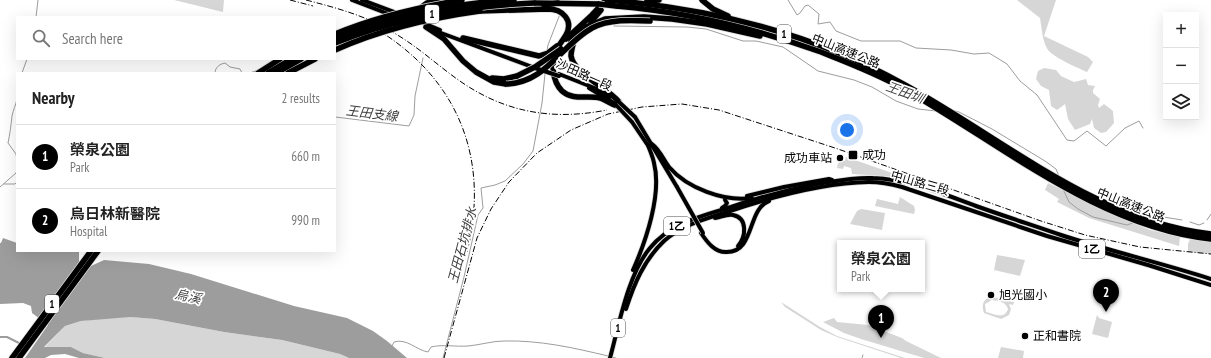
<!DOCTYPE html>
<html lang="en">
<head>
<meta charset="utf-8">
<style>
	body { margin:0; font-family:"PT Sans Narrow","Noto Sans TC",sans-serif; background:#f6f6f6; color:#222 }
	.controls { position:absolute; right:12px; top:12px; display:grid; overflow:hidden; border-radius:0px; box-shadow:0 4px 16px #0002 }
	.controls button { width:36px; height:36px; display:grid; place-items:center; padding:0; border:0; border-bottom:1px solid #e0e0e0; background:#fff; color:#222; font:20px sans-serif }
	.you { position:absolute; left:847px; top:130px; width:14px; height:14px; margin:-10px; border:3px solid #fff; border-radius:50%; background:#1a73e8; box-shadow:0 0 0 6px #1a73e833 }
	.badge { display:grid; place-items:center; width:26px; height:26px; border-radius:50%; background:#000; color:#fff; font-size:13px; font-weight:700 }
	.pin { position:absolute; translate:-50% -33px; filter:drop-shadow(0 1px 2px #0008) }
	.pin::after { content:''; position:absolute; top:21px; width:14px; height:12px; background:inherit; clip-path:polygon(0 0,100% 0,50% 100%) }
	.popup { position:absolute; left:837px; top:240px; width:88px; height:52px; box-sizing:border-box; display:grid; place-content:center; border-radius:0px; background:#fff; filter:drop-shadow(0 1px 3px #0005); font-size:13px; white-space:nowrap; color:#767676 }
	.popup b { font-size:15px; color:#222 }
	.popup::after { content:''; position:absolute; left:50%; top:100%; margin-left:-8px; border:8px solid transparent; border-top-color:#fff }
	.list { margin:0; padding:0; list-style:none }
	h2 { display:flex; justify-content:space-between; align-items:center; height:52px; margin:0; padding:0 16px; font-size:17px }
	h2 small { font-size:13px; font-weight:400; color:#767676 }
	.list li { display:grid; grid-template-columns:26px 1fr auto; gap:12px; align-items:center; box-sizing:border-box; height:64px; padding:0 16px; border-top:1px solid #e0e0e0 }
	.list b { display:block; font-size:15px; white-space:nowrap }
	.list p { margin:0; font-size:13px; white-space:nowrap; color:#767676 }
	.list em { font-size:13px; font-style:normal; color:#767676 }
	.icon { flex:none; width:22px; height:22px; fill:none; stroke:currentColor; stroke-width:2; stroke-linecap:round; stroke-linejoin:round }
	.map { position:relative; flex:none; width:1211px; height:358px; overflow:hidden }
	.search { position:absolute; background:#fff; box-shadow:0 4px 16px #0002; left:16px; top:16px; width:320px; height:44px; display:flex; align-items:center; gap:10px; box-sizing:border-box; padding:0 14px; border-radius:0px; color:#767676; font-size:15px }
	.panel { position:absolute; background:#fff; box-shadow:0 4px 16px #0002; left:16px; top:72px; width:320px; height:180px; border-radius:0px }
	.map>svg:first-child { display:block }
	.green { fill:#d6d6d6; fill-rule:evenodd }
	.water { fill:#9d9d9d }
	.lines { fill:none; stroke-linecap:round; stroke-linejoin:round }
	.stream { stroke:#9d9d9d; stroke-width:1 }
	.canal { stroke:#9d9d9d; stroke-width:2 }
	.primary-casing { stroke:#dbdbdb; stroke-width:5.5 }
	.motorway-casing { stroke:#dbdbdb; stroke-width:7 }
	.primary { stroke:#000; stroke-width:4 }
	.motorway { stroke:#000; stroke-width:5.5 }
	.rail { stroke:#000; stroke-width:1; stroke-dasharray:6 2 1 2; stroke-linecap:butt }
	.primary-bridge-casing { stroke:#dbdbdb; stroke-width:5.5; stroke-linecap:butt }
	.motorway-bridge-casing { stroke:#dbdbdb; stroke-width:7; stroke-linecap:butt }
	.primary-bridge { stroke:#000; stroke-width:4 }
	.motorway-bridge { stroke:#000; stroke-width:5.5 }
	.poi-dot { fill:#000; stroke:#fff; stroke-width:1.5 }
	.labels { text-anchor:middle; stroke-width:3.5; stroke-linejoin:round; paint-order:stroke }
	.shield { fill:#fff; stroke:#4c4c4c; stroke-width:1 }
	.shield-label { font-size:11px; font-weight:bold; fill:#000 }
	.street-label { font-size:12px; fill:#000; stroke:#fff }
	.poi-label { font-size:12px; fill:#000; stroke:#fff; text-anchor:start }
	.water-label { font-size:13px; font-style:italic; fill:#3e3e3e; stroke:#fff }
</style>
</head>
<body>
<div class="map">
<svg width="1211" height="358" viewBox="0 0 1211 358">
	<rect width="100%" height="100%" fill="#fff"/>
	<!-- green -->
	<g class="green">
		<polygon points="174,0 224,0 223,12"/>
		<path d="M1017,0H1056L1044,36L1088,57L1093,62L1087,72C1078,68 1053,57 1048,50C1042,41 1042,29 1040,18Z"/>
		<polygon points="1044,68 1056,70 1061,76 1074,82 1086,79 1088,85 1095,86 1093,90 1093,93 1100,99 1098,105 1099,108 1104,104 1113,111 1114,123 1106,132 1101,133 1094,128 1092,119 1090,124 1075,130 1068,119 1065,104 1057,110 1051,106 1049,90 1041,86 1036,79 1038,71"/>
		<polygon points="846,157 898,175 898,177 852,174 851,168 844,166 843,169 837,168 838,163 841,160 845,161"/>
		<polygon points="1048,183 1123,219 1150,230 1180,237 1179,246 1089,218 1057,202 1059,199 1045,190"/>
		<polygon points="900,197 914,206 915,210 914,214 875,206 877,199 898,204"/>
		<polygon points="861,209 885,213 882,230 850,224 857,211"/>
		<polygon points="1190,239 1211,241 1211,254 1188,252 1188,244"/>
		<polygon points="997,255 1025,260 1020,276 994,270"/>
		<path d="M989,296L1014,302L1013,305L1009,304L1011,309L1009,315L1001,319L984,313C982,307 982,301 988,298ZM992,300C999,301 1006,302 1008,309C1004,320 995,314 986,312L985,304Z"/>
		<polygon points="781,302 820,327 837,336 905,358 901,358 837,337 821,330 785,307"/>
		<polygon points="1098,311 1097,315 1099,318 1112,322 1108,338 1092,334"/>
		<polygon points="113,317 130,317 155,319 224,332 282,340 340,354 349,358 105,358 83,353 71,347 44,348 65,326 81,321"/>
		<polygon points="834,318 837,322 868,325 902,338 906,341 941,358 924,358 861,339 844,333 823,322"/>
		<polygon points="1001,347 1024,351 1023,358 998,358"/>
	</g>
	<!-- water -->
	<polygon class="water" points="3,238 17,243 17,251 79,251 79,261 91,266 104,260 149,264 191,274 294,306 347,318 373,331 387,341 407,358 349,358 340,354 282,340 224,332 155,319 130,317 81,321 65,326 44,347 71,347 83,353 105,358 79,358 65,354 51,355 45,358 25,358 48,325 32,313 31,306 23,303 0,304 0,243 1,243"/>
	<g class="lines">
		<!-- stream -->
		<g class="stream">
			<polyline points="788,0 797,15 800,13 805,6 808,5 819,14 818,24 830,22 836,31 861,41 900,41 916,48 951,50 974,54 989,53 1007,64 1020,81 1037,95 1067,140 1074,141 1087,131 1106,146 1125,128 1139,121 1143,128"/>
			<polyline points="36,17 38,0"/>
			<polyline points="614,26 687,27 706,29 743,41 756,41 783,47 818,71 854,80 872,87 896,101 918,109 936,111"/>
			<polyline points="547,51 548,45 560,14"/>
			<polyline points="22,73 27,59"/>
			<path d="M215,73C215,67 220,64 225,63L230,67L240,69L242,73"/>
			<polyline points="250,73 258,70"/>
			<path d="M17,99C16,105 13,110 12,116C11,125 10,134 8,143L16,154L17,160"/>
			<polyline points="955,111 959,112 992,129 1045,161 1056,169 1059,176"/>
			<polyline points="335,117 409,126 414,115 415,96 423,58"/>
			<polyline points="4,184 15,184 17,182"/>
			<polyline points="0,187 16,173 17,171"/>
			<polyline points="1063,189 1069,202 1078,209 1093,217 1127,225 1135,222"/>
			<polyline points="1149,217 1157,216 1182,220"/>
			<polyline points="1207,220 1211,214"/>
			<polyline points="1190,222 1199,225 1204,223"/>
			<path d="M392,346L394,342C407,338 416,350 428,352L431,347C443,344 455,347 468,346C480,345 492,341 504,341C539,340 575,348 608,356"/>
			<polyline points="611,357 616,358"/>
			<polyline points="443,358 464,277 478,215 483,208 481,188 495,185 505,181 523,164 533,151 542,103 545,74"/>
			<polyline points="862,358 863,355"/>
		</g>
		<!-- canal -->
		<polyline class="canal" points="0,337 7,337 21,344"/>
		<defs>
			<g id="primary">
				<polyline points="352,0 391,15"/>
				<polyline points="362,0 397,13"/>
				<polyline points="421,22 440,30"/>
				<polyline points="433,30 535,68"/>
				<polyline points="559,74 597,89 610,97"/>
				<polyline points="589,88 614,103"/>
				<polyline points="635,117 677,187"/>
				<polyline points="632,122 649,147"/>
				<path d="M652,144C660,150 663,159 669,167C687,188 724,202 752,198"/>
				<polyline points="747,196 784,187 829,179 832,180"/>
				<polyline points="722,208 725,206 727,203 725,200"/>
				<path d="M715,218C721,217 727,214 733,215C748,218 746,237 738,246"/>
				<path d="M701,233C707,242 715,253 727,252C755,252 747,209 769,201"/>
				<path d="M633,270C646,241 662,194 654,163C653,157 650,151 648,145"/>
				<path d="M626,309C634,284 644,260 664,241C682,225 705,219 727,212C771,197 822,183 869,182C881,182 891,184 902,187L1047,236L1148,265L1211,285"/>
				<path d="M610,358C619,325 628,274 650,248C670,223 702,216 731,207C760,197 787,190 817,184C836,181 854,177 873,178C909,179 943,194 976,206C1004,216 1032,225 1061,235C1110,251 1161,263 1211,279"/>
			</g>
			<g id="motorway">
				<polyline points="702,0 713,9 728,16"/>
				<path d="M618,1C717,10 818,36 905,85C1002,138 1098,222 1211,234"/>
				<polyline points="647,1 659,0"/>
				<polyline points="534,3 599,4"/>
				<polyline points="544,5 558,3"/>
				<path d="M616,6C686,12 754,28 821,52C849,63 878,74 904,89C1000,143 1098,227 1211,239"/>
				<polyline points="419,9 427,3 441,0"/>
				<path d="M480,11L548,9C562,9 574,20 566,35C563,40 559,45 556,50C551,63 552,81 562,91C573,101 588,95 600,98C606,100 611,104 617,106"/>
				<polyline points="591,22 601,10"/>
				<polyline points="426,27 444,39 463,61 476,72 494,82 506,84"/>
				<polyline points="586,27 605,19 644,17 672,19 707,24 760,36"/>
				<polyline points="463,38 539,56 548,53 557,46"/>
				<polyline points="566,39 592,15 606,0"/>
				<path d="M574,40C573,45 571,51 571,56C574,74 608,88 619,102"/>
				<polyline points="571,41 584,27"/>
				<polyline points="258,73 280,59"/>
				<polyline points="268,73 292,59"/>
				<polyline points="276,73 301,59"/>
				<polyline points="288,73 315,59"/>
				<polyline points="492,78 504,79 517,76"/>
				<polyline points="12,358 91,251"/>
				<polyline points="19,358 98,251"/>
			</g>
		</defs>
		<!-- primary casing -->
		<use href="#primary" class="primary-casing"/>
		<!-- motorway casing -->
		<use href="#motorway" class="motorway-casing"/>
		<!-- primary -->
		<use href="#primary" class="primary"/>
		<!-- motorway -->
		<use href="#motorway" class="motorway"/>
		<!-- rail -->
		<g class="rail">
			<polyline points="290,0 313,6"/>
			<path d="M306,0C337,8 367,16 394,33C417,46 436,64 457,79C503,112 551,121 607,110"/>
			<path d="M378,30C459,80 490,160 467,252"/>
			<polyline points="444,358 477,238 491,209 509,182 537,153 571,130 608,114 642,107 682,104 719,110 838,149 1041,221 1085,235 1140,247 1211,254"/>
		</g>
		<defs>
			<g id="primary-bridge">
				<polyline points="535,68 559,76"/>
				<polyline points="619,102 635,117"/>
				<polyline points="617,106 632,122"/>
				<polyline points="677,187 703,233"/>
			</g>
			<g id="motorway-bridge">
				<polyline points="607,0 618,1"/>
				<polyline points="599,4 616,6"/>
				<path d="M335,34C376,17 419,7 462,0"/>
				<path d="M335,38C393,16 452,3 514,0"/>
				<path d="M335,43C399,17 465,6 534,3"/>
				<path d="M335,50C382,29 429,18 480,11"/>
				<polyline points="517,76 535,67 561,49"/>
				<path d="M506,84C546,83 560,46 592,28C609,19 631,20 650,21"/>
			</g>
		</defs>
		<!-- primary-bridge casing -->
		<use href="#primary-bridge" class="primary-bridge-casing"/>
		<!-- motorway-bridge casing -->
		<use href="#motorway-bridge" class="motorway-bridge-casing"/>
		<!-- primary-bridge -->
		<use href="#primary-bridge" class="primary-bridge"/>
		<!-- motorway-bridge -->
		<use href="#motorway-bridge" class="motorway-bridge"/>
	</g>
	<!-- markers -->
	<g class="poi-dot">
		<rect x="848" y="150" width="10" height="10" rx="2"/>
		<circle cx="840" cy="158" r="4"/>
		<circle cx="991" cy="295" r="4"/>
		<circle cx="1025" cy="336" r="4"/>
	</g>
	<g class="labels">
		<!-- shield labels -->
		<g class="shield">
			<rect x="425" y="5" width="14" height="18" rx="3"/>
			<rect x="777" y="25" width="14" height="18" rx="3"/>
			<rect x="664" y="217" width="26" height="18" rx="3"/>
			<rect x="1079" y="240" width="26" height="18" rx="3"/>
			<rect x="45" y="295" width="14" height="18" rx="3"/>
			<rect x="611" y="319" width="14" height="18" rx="3"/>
		</g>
		<g class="shield-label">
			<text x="432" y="18">1</text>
			<text x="784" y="38">1</text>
			<text x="677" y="230">1乙</text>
			<text x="1092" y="253">1乙</text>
			<text x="52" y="308">1</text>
			<text x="618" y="332">1</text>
		</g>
		<!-- street labels -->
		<g class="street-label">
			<text transform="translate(846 51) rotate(22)" y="4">中山高速公路</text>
			<text transform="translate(584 75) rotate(24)" y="4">沙田路一段</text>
			<text transform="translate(920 183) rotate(16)" y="4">中山路三段</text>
			<text transform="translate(1131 205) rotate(22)" y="4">中山高速公路</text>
		</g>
		<!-- poi labels -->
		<g class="poi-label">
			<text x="862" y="159">成功</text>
			<text x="832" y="162" text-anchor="end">成功車站</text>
			<text x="999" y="299">旭光國小</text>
			<text x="1033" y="340">正和書院</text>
		</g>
		<!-- water labels -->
		<g class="water-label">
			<text transform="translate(905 92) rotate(20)" y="5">王田圳</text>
			<text transform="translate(372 113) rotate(7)" y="5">王田支線</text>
			<text transform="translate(462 245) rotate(-75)" y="5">王田石坑排水</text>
			<text transform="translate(188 296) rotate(13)" y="5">烏溪</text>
		</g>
	</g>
</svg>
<div class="controls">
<button>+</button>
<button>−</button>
<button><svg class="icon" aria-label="layers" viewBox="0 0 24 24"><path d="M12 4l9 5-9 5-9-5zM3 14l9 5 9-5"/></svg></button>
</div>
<div class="you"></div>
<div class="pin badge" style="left:881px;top:338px">1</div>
<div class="popup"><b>榮泉公園</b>Park</div>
<div class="pin badge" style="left:1106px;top:312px">2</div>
<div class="search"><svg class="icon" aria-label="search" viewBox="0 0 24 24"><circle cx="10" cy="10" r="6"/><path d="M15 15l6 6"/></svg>Search here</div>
<section class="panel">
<h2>Nearby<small>2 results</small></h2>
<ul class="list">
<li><span class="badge">1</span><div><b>榮泉公園</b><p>Park</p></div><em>660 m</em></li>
<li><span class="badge">2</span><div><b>烏日林新醫院</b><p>Hospital</p></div><em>990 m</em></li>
</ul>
</section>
</div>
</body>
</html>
